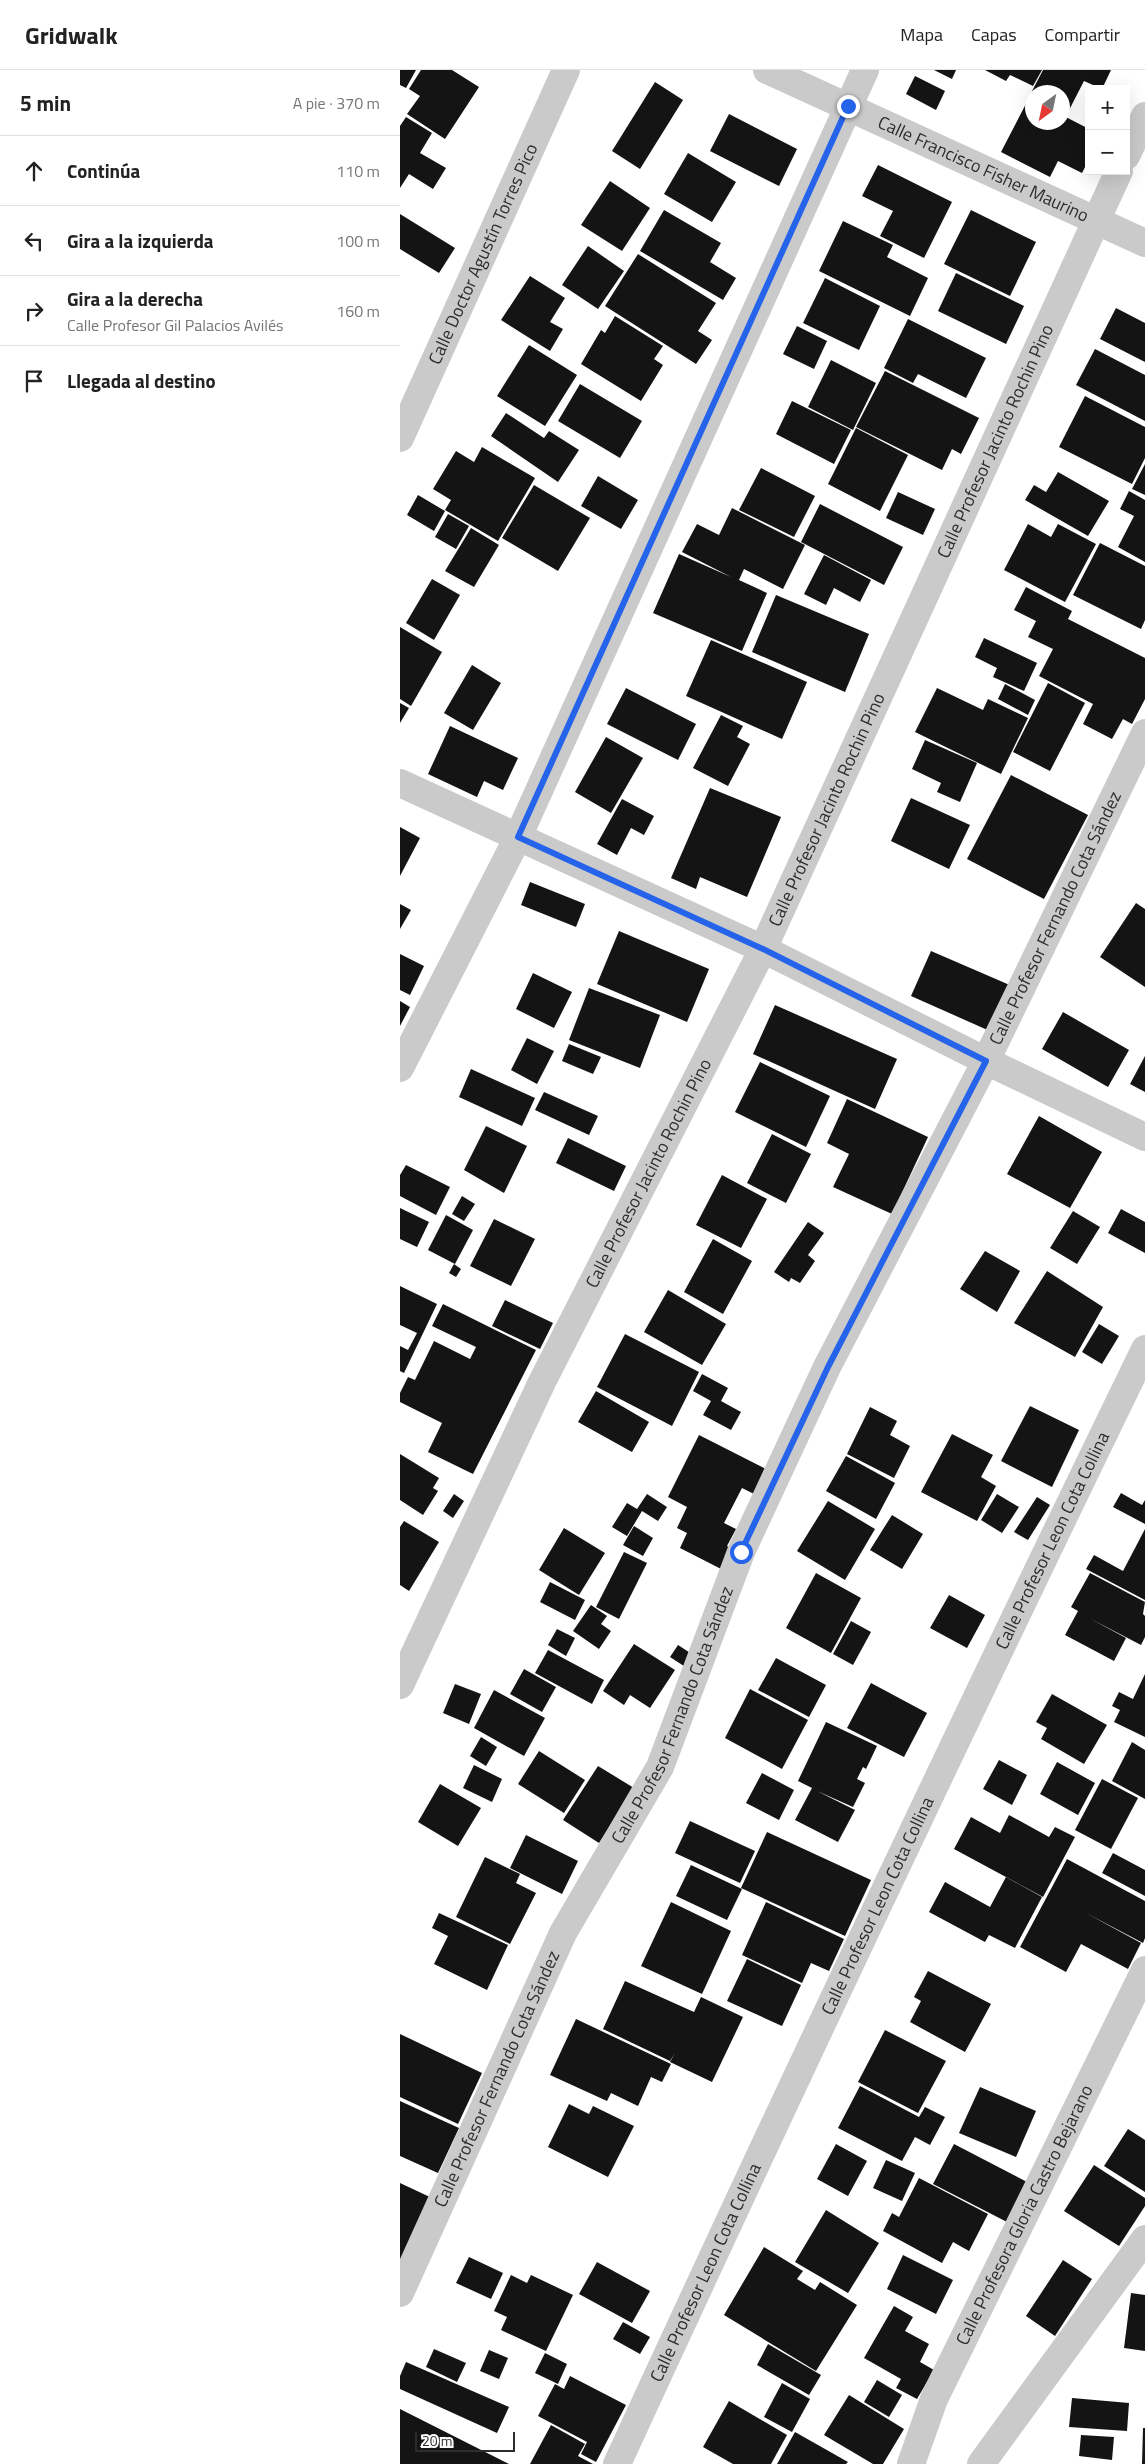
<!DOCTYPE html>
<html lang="es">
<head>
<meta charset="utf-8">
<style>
	body { margin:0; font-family:"Titillium Web",sans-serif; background:#f6f6f6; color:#222 }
	.controls { position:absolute; right:15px; top:15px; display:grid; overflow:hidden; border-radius:0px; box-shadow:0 5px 20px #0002 }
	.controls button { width:45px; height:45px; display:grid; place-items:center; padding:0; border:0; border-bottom:1px solid #e0e0e0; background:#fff; color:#222; font:25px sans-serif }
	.compass { position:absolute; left:625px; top:15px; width:45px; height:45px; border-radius:50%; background:#fff; box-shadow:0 5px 20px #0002; rotate:213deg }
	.scale { position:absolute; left:15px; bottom:12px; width:100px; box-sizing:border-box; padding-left:5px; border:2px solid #2d2d2d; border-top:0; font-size:14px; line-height:18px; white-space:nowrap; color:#2d2d2d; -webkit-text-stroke:4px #fff; paint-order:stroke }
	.stop { position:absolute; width:15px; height:15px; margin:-11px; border:4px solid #2563eb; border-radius:50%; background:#fff }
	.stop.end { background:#2563eb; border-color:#fff; box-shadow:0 1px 5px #0008 }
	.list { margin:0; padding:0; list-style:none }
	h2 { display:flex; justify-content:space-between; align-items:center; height:65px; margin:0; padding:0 20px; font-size:21px }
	h2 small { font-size:16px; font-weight:400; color:#767676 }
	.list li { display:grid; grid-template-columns:32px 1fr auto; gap:15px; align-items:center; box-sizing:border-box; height:70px; padding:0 20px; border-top:1px solid #e0e0e0 }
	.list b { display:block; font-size:19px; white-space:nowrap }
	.list p { margin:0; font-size:16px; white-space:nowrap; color:#767676 }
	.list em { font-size:16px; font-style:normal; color:#767676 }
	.icon { flex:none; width:28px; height:28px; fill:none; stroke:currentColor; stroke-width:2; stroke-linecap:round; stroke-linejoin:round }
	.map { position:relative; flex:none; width:745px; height:2394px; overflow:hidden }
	header { display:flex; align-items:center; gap:30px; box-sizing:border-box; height:70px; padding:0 25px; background:#fff; border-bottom:1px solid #e0e0e0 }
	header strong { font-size:24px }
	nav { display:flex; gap:28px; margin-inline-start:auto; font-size:18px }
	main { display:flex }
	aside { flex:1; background:#fff }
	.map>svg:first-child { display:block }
	.building { fill:#141414 }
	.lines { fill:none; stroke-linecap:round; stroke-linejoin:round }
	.minor { stroke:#cacaca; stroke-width:28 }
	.route { stroke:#2563eb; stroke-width:6 }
	.labels { text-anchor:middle; stroke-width:5; stroke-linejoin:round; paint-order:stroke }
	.street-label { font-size:18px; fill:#2d2d2d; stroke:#fff }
</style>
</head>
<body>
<header>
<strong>Gridwalk</strong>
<nav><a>Mapa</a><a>Capas</a><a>Compartir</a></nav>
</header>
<main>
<aside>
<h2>5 min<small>A pie · 370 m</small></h2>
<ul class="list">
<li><svg class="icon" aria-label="ahead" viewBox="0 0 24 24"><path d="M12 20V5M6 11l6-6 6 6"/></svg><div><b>Continúa</b></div><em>110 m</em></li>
<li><svg class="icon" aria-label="left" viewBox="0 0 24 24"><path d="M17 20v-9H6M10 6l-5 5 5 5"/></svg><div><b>Gira a la izquierda</b></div><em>100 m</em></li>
<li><svg class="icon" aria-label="right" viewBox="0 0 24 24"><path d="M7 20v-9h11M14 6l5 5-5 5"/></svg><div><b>Gira a la derecha</b><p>Calle Profesor Gil Palacios Avilés</p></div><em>160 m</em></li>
<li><svg class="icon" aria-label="arrive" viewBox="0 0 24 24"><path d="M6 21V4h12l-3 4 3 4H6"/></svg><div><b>Llegada al destino</b></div></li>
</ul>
</aside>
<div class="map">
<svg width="745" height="2394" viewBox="0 0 745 2394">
	<rect width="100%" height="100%" fill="#fff"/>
	<!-- building -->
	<g class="building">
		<polygon points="0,0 16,0 6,18 0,15"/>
		<polygon points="21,0 52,0 79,17 45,69 7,44 20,26 9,19"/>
		<polygon points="534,0 556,0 552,9"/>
		<polygon points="585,0 642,0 633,16 610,5 606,11"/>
		<polygon points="643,0 711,0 702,19 684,11 667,44 662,41 662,22 632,22 632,26 630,25"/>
		<polygon points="515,6 545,21 536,40 506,24"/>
		<polygon points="255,12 283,30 240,99 212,81"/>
		<polygon points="629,28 632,30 632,52 662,52 662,45 689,59 689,89 682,103 658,91 650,107 601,82"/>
		<polygon points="329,44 397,79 379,116 310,81"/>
		<polygon points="6,47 32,63 20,83 46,98 33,119 9,104 0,118 0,56"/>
		<polygon points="288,83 336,112 312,152 264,124"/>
		<polygon points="478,95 552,132 524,188 480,166 493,141 462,126"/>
		<polygon points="210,111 250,138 222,181 181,155"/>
		<polygon points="264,140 321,173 310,192 336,208 323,230 240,181"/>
		<polygon points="571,140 636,172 610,226 544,194"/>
		<polygon points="0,144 55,178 39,203 0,179"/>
		<polygon points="443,151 493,175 487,187 528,208 510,246 419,201"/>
		<polygon points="188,176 224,201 198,239 162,215"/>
		<polygon points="238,184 316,233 298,261 312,270 296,294 205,236"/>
		<polygon points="556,203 624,236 606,274 538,241"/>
		<polygon points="130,206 165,228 150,252 163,259 150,281 101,250"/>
		<polygon points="425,208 480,236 459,280 403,253"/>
		<polygon points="716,238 745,253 745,292 700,269"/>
		<polygon points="215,246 263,276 254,289 263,295 241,331 181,294 201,260 205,263"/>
		<polygon points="508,249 586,288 566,328 518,304 513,313 484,298"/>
		<polygon points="397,256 427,271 414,299 383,284"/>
		<polygon points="129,275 177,305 145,356 97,326"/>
		<polygon points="695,279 745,305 745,351 676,315"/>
		<polygon points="431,290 476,313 453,360 408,337"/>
		<polygon points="485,301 579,348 561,384 552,379 542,400 456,357"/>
		<polygon points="180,314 242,351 220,388 158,351"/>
		<polygon points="685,326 745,357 745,388 732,414 659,377"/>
		<polygon points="392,331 451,360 434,394 376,364"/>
		<polygon points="106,343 144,368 149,361 179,380 158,412 91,366"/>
		<polygon points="456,358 508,385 480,441 428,414"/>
		<polygon points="82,377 135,408 98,471 45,440 51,430 33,419 56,381 74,392"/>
		<polygon points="745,394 745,425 732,419"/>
		<polygon points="361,398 415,426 394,467 339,440"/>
		<polygon points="658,402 709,431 688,466 625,430 634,415 646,422"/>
		<polygon points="198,406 238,430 221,459 181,436"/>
		<polygon points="134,415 190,448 158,501 102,468"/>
		<polygon points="729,421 745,430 745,492 718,477 734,446 720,439"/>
		<polygon points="498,422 535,439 523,465 486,448"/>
		<polygon points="18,425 45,441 34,461 7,445"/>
		<polygon points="420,434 503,477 484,515 401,472"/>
		<polygon points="332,438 405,475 383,519 344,499 339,510 367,523 342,581 253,543 279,484 331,507 282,482 297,454 319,465"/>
		<polygon points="48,444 69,456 56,479 35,467"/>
		<polygon points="628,454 651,467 658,454 696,474 665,532 604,500"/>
		<polygon points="71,458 99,475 74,517 45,501"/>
		<polygon points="700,473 745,496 745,550 741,559 673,525"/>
		<polygon points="424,485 471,510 460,532 434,518 426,535 404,524"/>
		<polygon points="32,509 60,525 34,570 6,553"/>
		<polygon points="626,517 672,541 668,549 745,588 745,629 732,654 723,649 712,669 683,654 693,634 639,606 653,579 628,567 636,551 614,540"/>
		<polygon points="376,525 469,564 445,622 352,582"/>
		<polygon points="0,557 42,582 11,636 0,629"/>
		<polygon points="584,568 637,593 624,621 593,607 597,598 575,587"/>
		<polygon points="311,570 407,612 382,669 286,626"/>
		<polygon points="72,595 101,613 73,660 44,643"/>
		<polygon points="648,613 685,633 650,701 613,682"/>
		<polygon points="605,614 635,630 628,645 598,629"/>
		<polygon points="226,618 296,654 278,690 207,654"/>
		<polygon points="537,618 583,640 588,629 628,648 601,704 515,662"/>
		<polygon points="0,633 9,638 0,653"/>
		<polygon points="321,645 343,656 337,667 350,674 328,716 293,698"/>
		<polygon points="50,656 118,688 103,720 84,711 77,727 28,704"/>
		<polygon points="206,667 243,688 211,743 175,722"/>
		<polygon points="525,670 577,693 560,732 537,722 541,713 512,699"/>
		<polygon points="611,705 688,745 644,829 567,789"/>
		<polygon points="310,718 381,747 347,827 300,807 296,819 271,808"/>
		<polygon points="511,728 570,755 549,799 491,771"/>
		<polygon points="222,729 254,746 244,765 231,758 217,785 197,774"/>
		<polygon points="0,757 20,768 0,806"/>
		<polygon points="130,812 185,834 176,857 121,835"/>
		<polygon points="736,833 745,839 745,917 700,887"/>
		<polygon points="0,834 11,840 0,859"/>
		<polygon points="219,861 309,899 287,952 197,914"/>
		<polygon points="531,881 612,916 592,962 511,926"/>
		<polygon points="0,884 24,896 10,925 0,920"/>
		<polygon points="133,903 172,922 154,958 116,939"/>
		<polygon points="189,918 260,945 240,998 169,970"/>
		<polygon points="0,931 10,937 0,956"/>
		<polygon points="375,935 497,989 475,1039 353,984"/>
		<polygon points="663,942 729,980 708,1017 642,979"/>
		<polygon points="127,968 154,981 137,1014 111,1000"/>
		<polygon points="169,974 201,987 193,1004 162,991"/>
		<polygon points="745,986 745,1022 730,1014"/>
		<polygon points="360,992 430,1026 406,1077 335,1042"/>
		<polygon points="71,999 135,1028 122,1056 59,1027"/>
		<polygon points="144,1022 198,1046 189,1065 135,1040"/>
		<polygon points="447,1029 528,1067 492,1144 433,1117 449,1084 427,1073"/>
		<polygon points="639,1046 702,1082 670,1138 607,1104"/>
		<polygon points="86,1056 127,1076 104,1123 64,1100"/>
		<polygon points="372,1064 411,1084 386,1133 347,1113"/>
		<polygon points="168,1068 226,1096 214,1121 156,1093"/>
		<polygon points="6,1095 50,1117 36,1145 0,1126 0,1105"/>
		<polygon points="322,1105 367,1129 341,1178 296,1155"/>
		<polygon points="62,1126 75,1134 64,1151 52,1144"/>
		<polygon points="0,1138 29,1152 17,1177 0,1169"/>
		<polygon points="721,1139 745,1152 745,1183 708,1163"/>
		<polygon points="673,1141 700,1157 677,1194 650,1178"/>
		<polygon points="46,1145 73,1160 55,1194 28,1180"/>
		<polygon points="94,1149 135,1169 111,1216 70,1196"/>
		<polygon points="408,1152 424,1163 408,1185 415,1191 400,1213 391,1208 389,1212 374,1202"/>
		<polygon points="313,1169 352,1191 323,1244 284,1222"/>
		<polygon points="585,1181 620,1201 597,1242 560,1219"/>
		<polygon points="54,1194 61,1199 56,1207 49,1203"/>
		<polygon points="647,1201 703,1237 675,1287 614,1253"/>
		<polygon points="0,1216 37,1234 4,1303 0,1301 0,1276 8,1280 17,1263 0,1255"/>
		<polygon points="268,1220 326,1254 302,1295 244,1262"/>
		<polygon points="105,1230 153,1253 140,1279 92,1256"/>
		<polygon points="43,1234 136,1280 73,1404 28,1382 42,1353 0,1332 0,1323 8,1307 15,1310 34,1271 70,1289 76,1277 32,1256"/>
		<polygon points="699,1254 719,1266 702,1294 682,1282"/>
		<polygon points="225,1264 299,1302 272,1356 197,1317"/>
		<polygon points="302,1304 328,1318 321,1331 341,1342 331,1360 303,1345 311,1331 293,1321"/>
		<polygon points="196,1321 249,1352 232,1382 178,1352"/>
		<polygon points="630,1336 679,1360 652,1417 601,1391"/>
		<polygon points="470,1337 497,1351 490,1365 510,1376 494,1408 447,1384"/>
		<polygon points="552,1364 593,1385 581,1407 596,1416 577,1451 521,1422"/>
		<polygon points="299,1365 376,1404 364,1429 342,1418 324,1453 336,1459 327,1476 334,1480 323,1500 280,1478 287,1463 277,1458 287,1437 268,1427"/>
		<polygon points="0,1384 39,1408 33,1418 38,1421 23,1445 0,1430"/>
		<polygon points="446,1386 495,1413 476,1449 426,1421"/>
		<polygon points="721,1423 742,1435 745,1430 745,1454 713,1437"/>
		<polygon points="54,1424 64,1431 53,1448 43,1441"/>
		<polygon points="247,1424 267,1437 258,1451 242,1441 227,1466 212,1457 227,1433 237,1439"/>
		<polygon points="597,1424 619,1437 602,1463 581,1450"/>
		<polygon points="637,1427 650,1435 628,1470 614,1462"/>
		<polygon points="428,1431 475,1459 445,1510 397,1481"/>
		<polygon points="492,1445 523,1464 502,1499 470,1480"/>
		<polygon points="4,1451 39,1472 9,1521 0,1515 0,1457"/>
		<polygon points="234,1456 253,1468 243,1486 223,1475"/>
		<polygon points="164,1458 205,1483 179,1525 139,1500"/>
		<polygon points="745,1459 745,1530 686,1499 694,1485 723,1501"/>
		<polygon points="224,1482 247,1493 219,1549 196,1537"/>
		<polygon points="416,1503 461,1528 431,1583 386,1558"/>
		<polygon points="690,1503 745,1532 743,1544 745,1546 745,1567 741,1575 689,1548 726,1568 714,1591 665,1565 678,1541 671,1537"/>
		<polygon points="150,1512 185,1530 175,1550 140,1532"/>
		<polygon points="549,1525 585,1545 567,1578 530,1558"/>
		<polygon points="191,1535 207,1546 201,1554 211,1561 199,1579 173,1561"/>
		<polygon points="451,1551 471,1562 453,1595 433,1584"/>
		<polygon points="157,1559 175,1568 166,1586 148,1575"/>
		<polygon points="234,1574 275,1600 250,1638 230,1625 224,1635 203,1621"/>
		<polygon points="278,1575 298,1588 290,1600 270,1587"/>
		<polygon points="148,1580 204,1610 192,1634 135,1603"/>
		<polygon points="376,1588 426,1615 409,1647 358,1620"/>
		<polygon points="124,1599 156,1617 142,1642 110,1624"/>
		<polygon points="745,1604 745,1667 714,1652 720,1640 712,1636 719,1622 733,1629"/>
		<polygon points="471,1613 527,1643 504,1687 447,1658"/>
		<polygon points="55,1614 81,1624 69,1654 43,1643"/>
		<polygon points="350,1619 408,1650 382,1699 325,1668"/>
		<polygon points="94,1620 145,1648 124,1686 74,1658"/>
		<polygon points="652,1624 707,1655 684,1694 641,1669 647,1658 636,1652"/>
		<polygon points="426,1652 477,1676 466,1699 463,1697 457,1709 465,1713 453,1737 417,1721 455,1740 438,1772 395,1750 412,1718 398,1711"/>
		<polygon points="81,1667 97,1677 86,1696 70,1686"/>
		<polygon points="732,1672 745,1680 745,1729 712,1711"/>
		<polygon points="139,1681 185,1710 164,1743 118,1714"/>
		<polygon points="599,1690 627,1705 612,1735 583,1719"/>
		<polygon points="657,1692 695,1713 678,1745 640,1724"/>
		<polygon points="74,1695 102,1709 92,1732 63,1718"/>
		<polygon points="198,1696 234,1718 199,1773 163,1750"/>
		<polygon points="362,1703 394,1720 379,1750 346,1733"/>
		<polygon points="702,1709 738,1728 711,1779 675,1760"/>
		<polygon points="40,1714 81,1738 58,1776 18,1752"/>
		<polygon points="609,1745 649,1767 655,1757 675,1767 643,1827 554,1779 571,1747 600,1763"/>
		<polygon points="290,1751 355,1781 340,1813 275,1783"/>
		<polygon points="367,1762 471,1810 445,1866 341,1818"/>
		<polygon points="126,1765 178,1791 162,1824 110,1798"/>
		<polygon points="713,1783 745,1800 745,1826 702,1803"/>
		<polygon points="85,1787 120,1804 116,1813 136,1823 110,1874 56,1847"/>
		<polygon points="667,1789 745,1831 745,1868 743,1873 684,1842 741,1873 728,1899 681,1874 666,1902 620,1877"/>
		<polygon points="291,1795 342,1819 327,1850 276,1826"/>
		<polygon points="606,1807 642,1827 615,1878 589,1865 585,1872 529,1842 545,1812 590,1837"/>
		<polygon points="271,1832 331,1861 302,1924 241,1896"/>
		<polygon points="366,1832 444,1869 429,1901 411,1893 402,1913 342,1885"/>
		<polygon points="39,1843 108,1875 87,1920 34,1894 48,1866 32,1858"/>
		<polygon points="347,1889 401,1915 382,1956 327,1931"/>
		<polygon points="528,1901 591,1934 565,1982 510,1952 521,1931 514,1927"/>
		<polygon points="225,1911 294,1942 301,1927 343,1947 312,2012 270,1992 275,1983 270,1991 203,1959"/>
		<polygon points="176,1949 271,1994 262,2012 251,2007 238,2036 211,2023 207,2031 150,2005"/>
		<polygon points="485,1960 546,1991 518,2043 458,2012"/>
		<polygon points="0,1964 82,2003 58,2054 0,2027"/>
		<polygon points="460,2016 519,2047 525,2037 545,2047 530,2075 515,2067 502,2091 438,2058"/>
		<polygon points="580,2017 636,2041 616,2087 559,2063"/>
		<polygon points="0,2031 59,2058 38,2103 0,2086"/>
		<polygon points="169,2034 189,2044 193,2036 234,2056 208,2107 148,2077"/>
		<polygon points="728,2059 745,2070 745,2122 704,2096"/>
		<polygon points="436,2074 467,2091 448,2126 417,2109"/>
		<polygon points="554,2074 627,2112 607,2152 533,2114"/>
		<polygon points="486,2090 515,2103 502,2131 473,2118"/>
		<polygon points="694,2095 745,2128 745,2136 719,2176 664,2141"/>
		<polygon points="519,2108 588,2144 569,2181 553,2172 542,2193 483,2161 492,2143 499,2147"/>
		<polygon points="0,2113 32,2128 0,2196"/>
		<polygon points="426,2140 479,2173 448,2223 395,2192"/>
		<polygon points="364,2177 403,2201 397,2209 415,2220 420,2212 457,2235 416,2301 324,2245"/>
		<polygon points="503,2185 553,2210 536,2244 487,2219"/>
		<polygon points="69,2187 103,2203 91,2229 56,2213"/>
		<polygon points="663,2190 692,2209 655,2266 626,2246"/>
		<polygon points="197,2192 250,2221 232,2253 179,2224"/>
		<polygon points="111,2205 127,2213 131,2205 173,2225 146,2281 101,2260 107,2247 94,2241"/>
		<polygon points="731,2223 745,2225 745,2281 724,2278"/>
		<polygon points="494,2236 513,2247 505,2261 529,2274 520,2292 534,2300 517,2329 496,2318 501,2309 464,2288"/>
		<polygon points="223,2252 250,2267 240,2284 213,2269"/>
		<polygon points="368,2274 421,2305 409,2325 357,2295"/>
		<polygon points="34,2279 66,2293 57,2312 26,2297"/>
		<polygon points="89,2280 108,2288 99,2309 80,2301"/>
		<polygon points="145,2283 167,2294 158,2314 135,2303"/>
		<polygon points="6,2292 109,2337 97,2363 0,2319 0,2306"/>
		<polygon points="170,2306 226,2335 196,2392 181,2384 187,2372 138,2346 155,2314 164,2319"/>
		<polygon points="477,2310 502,2325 489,2347 464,2332"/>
		<polygon points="382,2313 410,2329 392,2362 364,2347"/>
		<polygon points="449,2325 504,2359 483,2394 473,2394 424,2365"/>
		<polygon points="672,2328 729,2333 727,2361 669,2357"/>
		<polygon points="329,2331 387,2365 371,2394 333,2394 303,2377"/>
		<polygon points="0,2339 109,2394 0,2394"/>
		<polygon points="151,2355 185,2374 178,2386 193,2394 130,2394"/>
		<polygon points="743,2358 745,2358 745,2394 742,2394"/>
		<polygon points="395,2362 448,2392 446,2394 377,2394"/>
		<polygon points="681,2365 714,2367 712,2390 679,2386"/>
	</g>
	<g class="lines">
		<!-- minor -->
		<g class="minor">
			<path id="s1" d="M367,0L745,173"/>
			<polyline points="726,86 745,46"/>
			<path id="s2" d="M0,368L166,0"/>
			<polyline points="0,713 363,879 586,991 745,1067"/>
			<polyline points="0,998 118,767 465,0"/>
			<path id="s3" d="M0,1615L142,1312L363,879L719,101"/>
			<path id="s4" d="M0,2223L163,1863L260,1697L341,1482L427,1297L586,991L745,663"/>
			<path id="s5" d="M217,2394C389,2020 565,1649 745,1279"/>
			<path id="s6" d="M511,2394L534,2329L745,1900"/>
			<polyline points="581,2394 745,2169"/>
		</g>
	</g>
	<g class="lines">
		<!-- route -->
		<polyline class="route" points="341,1482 428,1297 586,991 363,879 118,767 448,36"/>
	</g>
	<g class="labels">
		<!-- street labels -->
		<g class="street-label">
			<text dy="6" stroke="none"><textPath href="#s1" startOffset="238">Calle Francisco Fisher Maurino</textPath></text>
			<text dy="6" stroke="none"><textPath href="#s2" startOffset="202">Calle Doctor Agustín Torres Pico</textPath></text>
			<text dy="6" stroke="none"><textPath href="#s3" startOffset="1379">Calle Profesor Jacinto Rochin Pino</textPath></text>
			<text dy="6" stroke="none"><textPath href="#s3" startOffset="974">Calle Profesor Jacinto Rochin Pino</textPath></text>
			<text dy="6" stroke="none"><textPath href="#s4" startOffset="1525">Calle Profesor Fernando Cota Sández</textPath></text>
			<text dy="6" stroke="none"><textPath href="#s3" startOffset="569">Calle Profesor Jacinto Rochin Pino</textPath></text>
			<text dy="6" stroke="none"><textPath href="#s5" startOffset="1021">Calle Profesor Leon Cota Collina</textPath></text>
			<text dy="6" stroke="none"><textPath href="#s4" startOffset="640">Calle Profesor Fernando Cota Sández</textPath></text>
			<text dy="6" stroke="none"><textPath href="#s5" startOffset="616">Calle Profesor Leon Cota Collina</textPath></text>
			<text dy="6" stroke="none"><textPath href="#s4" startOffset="235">Calle Profesor Fernando Cota Sández</textPath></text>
			<text dy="6" stroke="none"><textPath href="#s6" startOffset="274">Calle Profesora Gloria Castro Bejarano</textPath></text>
			<text dy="6" stroke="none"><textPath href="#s5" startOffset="211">Calle Profesor Leon Cota Collina</textPath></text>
		</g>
	</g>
</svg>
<div class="controls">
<button>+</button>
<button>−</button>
</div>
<svg class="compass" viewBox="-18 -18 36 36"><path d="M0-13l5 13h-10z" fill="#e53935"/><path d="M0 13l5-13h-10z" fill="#767676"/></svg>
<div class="scale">20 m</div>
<div class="stop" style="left:341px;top:1482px"></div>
<div class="stop end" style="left:448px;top:36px"></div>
</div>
</main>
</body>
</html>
